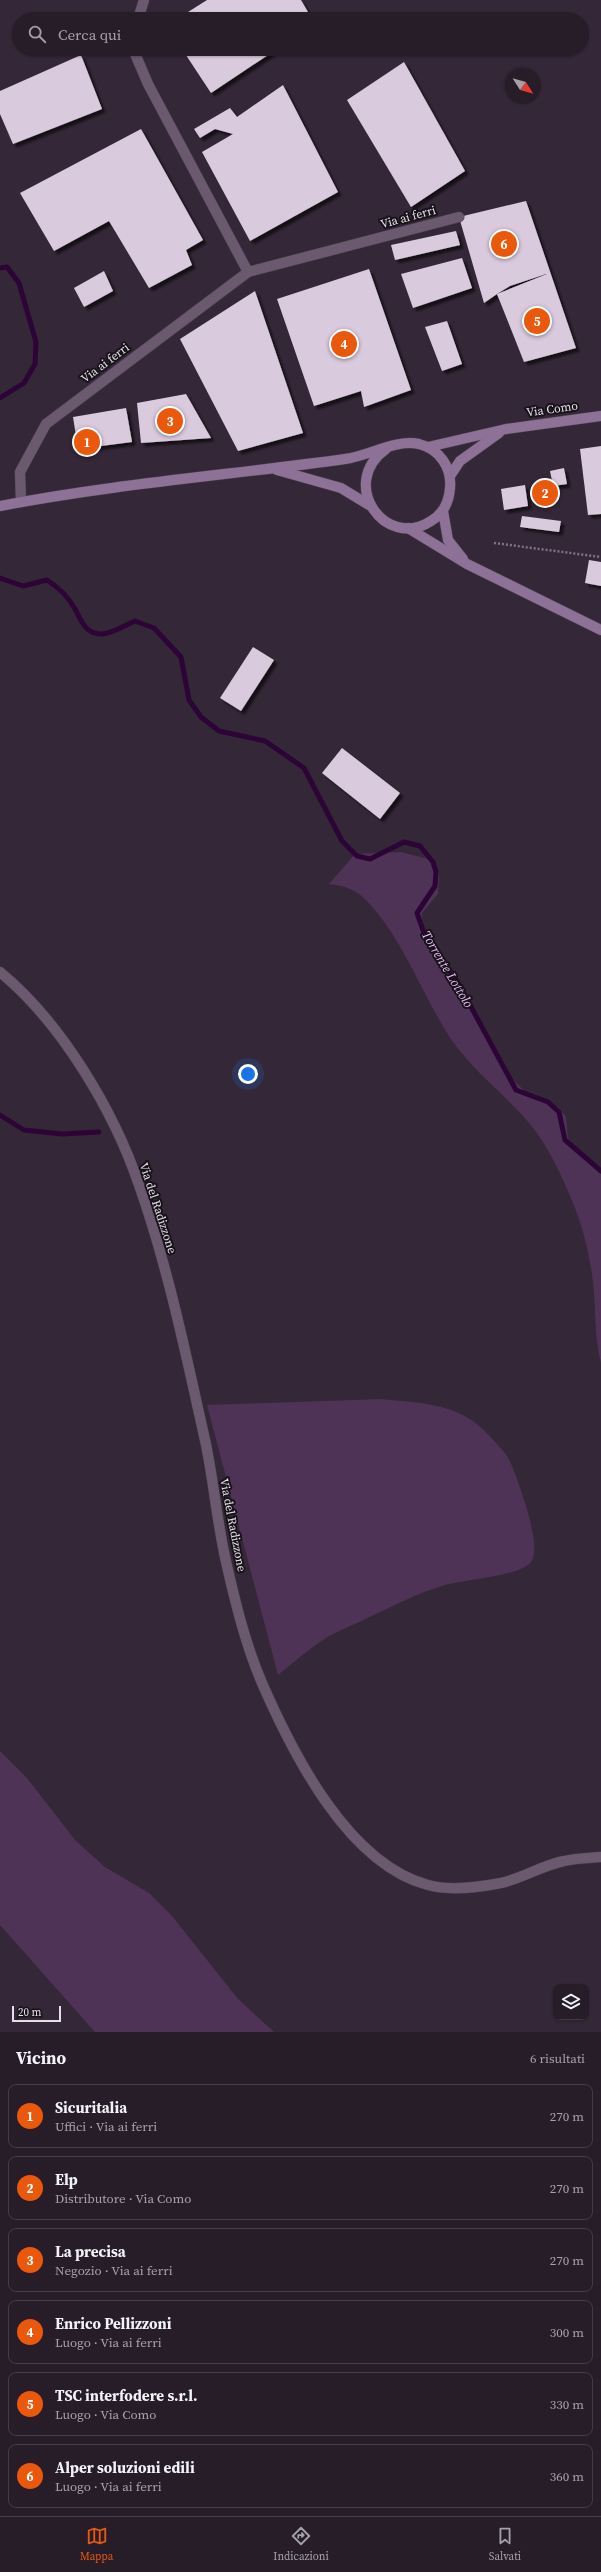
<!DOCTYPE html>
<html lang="it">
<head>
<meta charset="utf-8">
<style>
	body { margin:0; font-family:"Source Serif 4",serif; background:#332a35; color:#f1f3f6 }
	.controls { position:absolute; right:12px; bottom:12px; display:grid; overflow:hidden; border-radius:8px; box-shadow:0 1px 3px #0004 }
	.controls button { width:36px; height:36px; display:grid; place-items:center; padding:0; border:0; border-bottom:1px solid #433b46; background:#271d29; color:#f1f3f6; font:20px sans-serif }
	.compass { position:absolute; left:505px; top:68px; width:36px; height:36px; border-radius:50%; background:#271d29; box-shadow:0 1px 3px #0004; rotate:127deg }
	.scale { position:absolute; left:12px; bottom:10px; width:49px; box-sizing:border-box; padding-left:4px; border:2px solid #e6dee8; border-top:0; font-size:11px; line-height:14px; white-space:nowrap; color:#e6dee8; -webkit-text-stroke:3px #18131a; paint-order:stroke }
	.you { position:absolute; left:248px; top:1074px; width:14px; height:14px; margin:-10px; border:3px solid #fff; border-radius:50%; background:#1a73e8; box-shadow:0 0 0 6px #1a73e833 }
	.badge { display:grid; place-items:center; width:26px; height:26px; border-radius:50%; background:#ea580c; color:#fff; font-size:13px; font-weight:700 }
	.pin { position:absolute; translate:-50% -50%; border:2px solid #fff; box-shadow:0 1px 4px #0006 }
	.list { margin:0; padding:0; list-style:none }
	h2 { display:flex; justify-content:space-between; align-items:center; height:52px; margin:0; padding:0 16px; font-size:17px }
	h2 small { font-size:13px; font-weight:400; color:#a4a2a8 }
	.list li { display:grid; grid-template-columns:26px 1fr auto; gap:12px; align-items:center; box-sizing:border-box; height:64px; margin:0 8px 8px; padding:0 8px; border:1px solid #433b46; border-radius:8px }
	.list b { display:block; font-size:15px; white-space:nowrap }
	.list p { margin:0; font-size:13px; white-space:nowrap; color:#a4a2a8 }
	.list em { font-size:13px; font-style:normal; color:#a4a2a8 }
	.icon { flex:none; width:22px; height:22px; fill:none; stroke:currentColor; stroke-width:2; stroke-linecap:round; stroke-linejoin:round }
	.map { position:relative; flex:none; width:601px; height:2032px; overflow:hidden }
	.search { position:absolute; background:#271d29; box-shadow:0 1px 3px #0004; left:12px; right:12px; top:12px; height:44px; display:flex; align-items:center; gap:10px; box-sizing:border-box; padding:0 14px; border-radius:22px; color:#a4a2a8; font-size:15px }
	.sheet { height:484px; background:#271d29 }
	nav { display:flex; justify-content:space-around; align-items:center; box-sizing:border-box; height:56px; border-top:1px solid #433b46; background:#271d29; font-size:11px; color:#a4a2a8 }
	nav a { display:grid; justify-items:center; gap:2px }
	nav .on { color:#ea580c }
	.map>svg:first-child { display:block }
	.green { fill:#4e3356 }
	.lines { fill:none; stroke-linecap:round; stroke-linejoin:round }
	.stream { stroke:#2c0536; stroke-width:5 }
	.building { fill:#dacade; fill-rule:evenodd; filter:url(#shadow) }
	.street-casing { stroke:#504453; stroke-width:11 }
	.secondary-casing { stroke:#504453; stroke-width:11 }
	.path { stroke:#7f7481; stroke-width:2.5; stroke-dasharray:2 2; stroke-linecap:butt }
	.street { stroke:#6b5970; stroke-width:10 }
	.secondary { stroke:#8e7196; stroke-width:10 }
	.labels { text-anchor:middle; stroke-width:4; stroke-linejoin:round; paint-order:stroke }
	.street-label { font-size:12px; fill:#e6dee8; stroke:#18131a }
	.water-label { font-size:13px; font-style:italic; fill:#eabaf8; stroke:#18131a }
</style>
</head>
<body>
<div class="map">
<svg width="601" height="2032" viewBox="0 0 601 2032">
	<defs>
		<filter id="shadow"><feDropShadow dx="3.5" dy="3.5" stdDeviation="1" flood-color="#0009"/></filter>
	</defs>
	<rect width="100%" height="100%" fill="#342737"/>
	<!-- green -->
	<g class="green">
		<path d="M401,852L428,859L439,873L438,894L422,913V928L442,955L512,1079L530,1096L559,1108L566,1117L568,1138L573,1148L601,1170V1363C594,1336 596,1309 593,1282C590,1258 584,1231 575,1208C565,1183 553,1156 537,1133C513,1100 477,1076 453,1042C422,996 405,941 366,900C355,889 345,886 329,884L355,854Z"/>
		<path d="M381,1399C428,1404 464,1403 495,1442C502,1449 509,1457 512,1466C519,1484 543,1547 531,1562C519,1577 462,1579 442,1586C415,1594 392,1607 367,1618C354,1625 339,1630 326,1638C309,1649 294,1662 278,1675L207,1405Z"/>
		<polygon points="0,1751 27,1778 75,1840 105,1867 149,1893 172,1916 238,1999 274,2032 95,2032 0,1925"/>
	</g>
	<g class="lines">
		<!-- stream -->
		<g class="stream">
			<polyline points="0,268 7,267 19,283 36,342 35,364 24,383 0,398"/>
			<path d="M0,578L23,586L47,580C58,587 69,598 75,609C82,622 86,635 103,634C113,633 126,625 135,621L154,628L181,657L189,700L201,717L219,731L265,741L304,768L342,841L357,856L370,859L404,842L420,846L433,862L436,872L435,886L417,913L425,936L457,981L516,1090L548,1102L559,1112L565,1140L601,1171"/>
			<polyline points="0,1115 24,1130 62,1134 99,1132"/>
		</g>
	</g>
	<!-- building -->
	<g class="building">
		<polygon points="207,0 301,0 312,19 177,19"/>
		<polygon points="182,49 277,49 211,93"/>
		<polygon points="81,55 102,109 13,144 0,114 0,91"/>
		<polygon points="404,62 465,171 411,207 347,100"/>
		<polygon points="283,85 338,192 250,241 202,152 233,134 215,129 200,138 194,129 230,108 237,117"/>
		<polygon points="141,129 203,240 186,250 192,265 149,288 109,221 54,251 20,193"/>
		<path d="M526,201L576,348L524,362L497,294L484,303L459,217ZM546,274H547L497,294L510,286Z"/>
		<polygon points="456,231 460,245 395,260 391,245"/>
		<polygon points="462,258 472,288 413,308 401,274"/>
		<polygon points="369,269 411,390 364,407 361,391 314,406 277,299"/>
		<polygon points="104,271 113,291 84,307 74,288"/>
		<polygon points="255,291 303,433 238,451 180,339"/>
		<polygon points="447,321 462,364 442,371 425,327"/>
		<polygon points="186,394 211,438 141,443 137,403"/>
		<polygon points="126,408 132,442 78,449 73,417"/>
		<polygon points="601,446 601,514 588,515 580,449"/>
		<polygon points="564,468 567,484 553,486 550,471"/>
		<polygon points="525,485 528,506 504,510 501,489"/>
		<polygon points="522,516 561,521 559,532 520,527"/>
		<polygon points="589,560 601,562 601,586 585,583"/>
		<polygon points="253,647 274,660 241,711 220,698"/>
		<polygon points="342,748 400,793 380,819 322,773"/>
	</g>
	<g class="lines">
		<defs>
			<g id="street">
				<polyline points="138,19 144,0"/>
				<polyline points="133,49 148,84 248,272"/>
				<polyline points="21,502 20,472 46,424 248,272 459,217"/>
				<path d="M0,972C61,1022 114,1111 139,1185C168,1267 186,1355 205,1440C214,1481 217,1525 227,1566C236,1605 246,1646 262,1683C293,1754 348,1864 428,1885C449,1891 480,1887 501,1883C523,1878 543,1865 564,1861C576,1858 589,1858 601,1857"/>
			</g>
			<g id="secondary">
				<polyline points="428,447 506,429 601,416"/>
				<polyline points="277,470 341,488 369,505"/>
				<polyline points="450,476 460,461 499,433"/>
				<path d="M0,506C114,484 230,475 345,459C369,456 395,439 419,444C439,449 452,467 450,488C449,502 443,514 431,521C385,551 338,483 386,449"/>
				<polyline points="443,511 448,540 463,559"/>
				<polyline points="408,528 467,564 601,630"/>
			</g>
		</defs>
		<!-- street casing -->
		<use href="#street" class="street-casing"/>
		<!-- secondary casing -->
		<use href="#secondary" class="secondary-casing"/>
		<!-- path -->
		<polyline class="path" points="494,543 601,557"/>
		<!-- street -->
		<use href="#street" class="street"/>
		<!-- secondary -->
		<use href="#secondary" class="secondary"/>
	</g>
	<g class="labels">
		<!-- street labels -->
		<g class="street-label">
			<text transform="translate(408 217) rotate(-15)" y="4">Via ai ferri</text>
			<text transform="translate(105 363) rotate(-37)" y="4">Via ai ferri</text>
			<text transform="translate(552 409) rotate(-8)" y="4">Via Como</text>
			<text transform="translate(158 1208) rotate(72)" y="4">Via del Radizzone</text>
			<text transform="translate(233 1525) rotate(79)" y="4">Via del Radizzone</text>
		</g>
		<!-- water labels -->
		<g class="water-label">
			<text transform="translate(448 969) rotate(59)" y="5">Torrente Lottolo</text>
		</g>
	</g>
</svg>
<div class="controls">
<button><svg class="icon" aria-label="layers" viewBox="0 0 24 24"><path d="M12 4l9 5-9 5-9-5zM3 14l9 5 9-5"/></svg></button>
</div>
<svg class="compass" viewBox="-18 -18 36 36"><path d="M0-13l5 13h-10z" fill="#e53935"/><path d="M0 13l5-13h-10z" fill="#a4a2a8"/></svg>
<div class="scale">20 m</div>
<div class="you"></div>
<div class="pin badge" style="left:87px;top:442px">1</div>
<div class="pin badge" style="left:545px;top:493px">2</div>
<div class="pin badge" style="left:170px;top:421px">3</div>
<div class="pin badge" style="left:344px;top:344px">4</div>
<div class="pin badge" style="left:537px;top:321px">5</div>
<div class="pin badge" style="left:504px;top:244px">6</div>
<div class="search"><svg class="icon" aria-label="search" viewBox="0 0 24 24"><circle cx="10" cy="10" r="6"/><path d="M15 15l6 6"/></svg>Cerca qui</div>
</div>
<section class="sheet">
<h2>Vicino<small>6 risultati</small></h2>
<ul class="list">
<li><span class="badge">1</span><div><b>Sicuritalia</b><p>Uffici · Via ai ferri</p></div><em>270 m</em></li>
<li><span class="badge">2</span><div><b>Elp</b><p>Distributore · Via Como</p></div><em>270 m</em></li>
<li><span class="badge">3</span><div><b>La precisa</b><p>Negozio · Via ai ferri</p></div><em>270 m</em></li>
<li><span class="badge">4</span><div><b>Enrico Pellizzoni</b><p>Luogo · Via ai ferri</p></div><em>300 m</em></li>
<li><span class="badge">5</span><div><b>TSC interfodere s.r.l.</b><p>Luogo · Via Como</p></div><em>330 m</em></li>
<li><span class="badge">6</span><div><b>Alper soluzioni edili</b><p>Luogo · Via ai ferri</p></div><em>360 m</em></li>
</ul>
</section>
<nav>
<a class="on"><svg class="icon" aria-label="map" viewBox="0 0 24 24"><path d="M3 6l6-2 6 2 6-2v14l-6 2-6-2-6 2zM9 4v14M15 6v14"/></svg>Mappa</a>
<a><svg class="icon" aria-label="directions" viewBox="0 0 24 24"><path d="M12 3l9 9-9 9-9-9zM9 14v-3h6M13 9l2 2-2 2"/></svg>Indicazioni</a>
<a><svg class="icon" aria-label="saved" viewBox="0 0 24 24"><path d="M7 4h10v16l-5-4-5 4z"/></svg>Salvati</a>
</nav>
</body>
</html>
